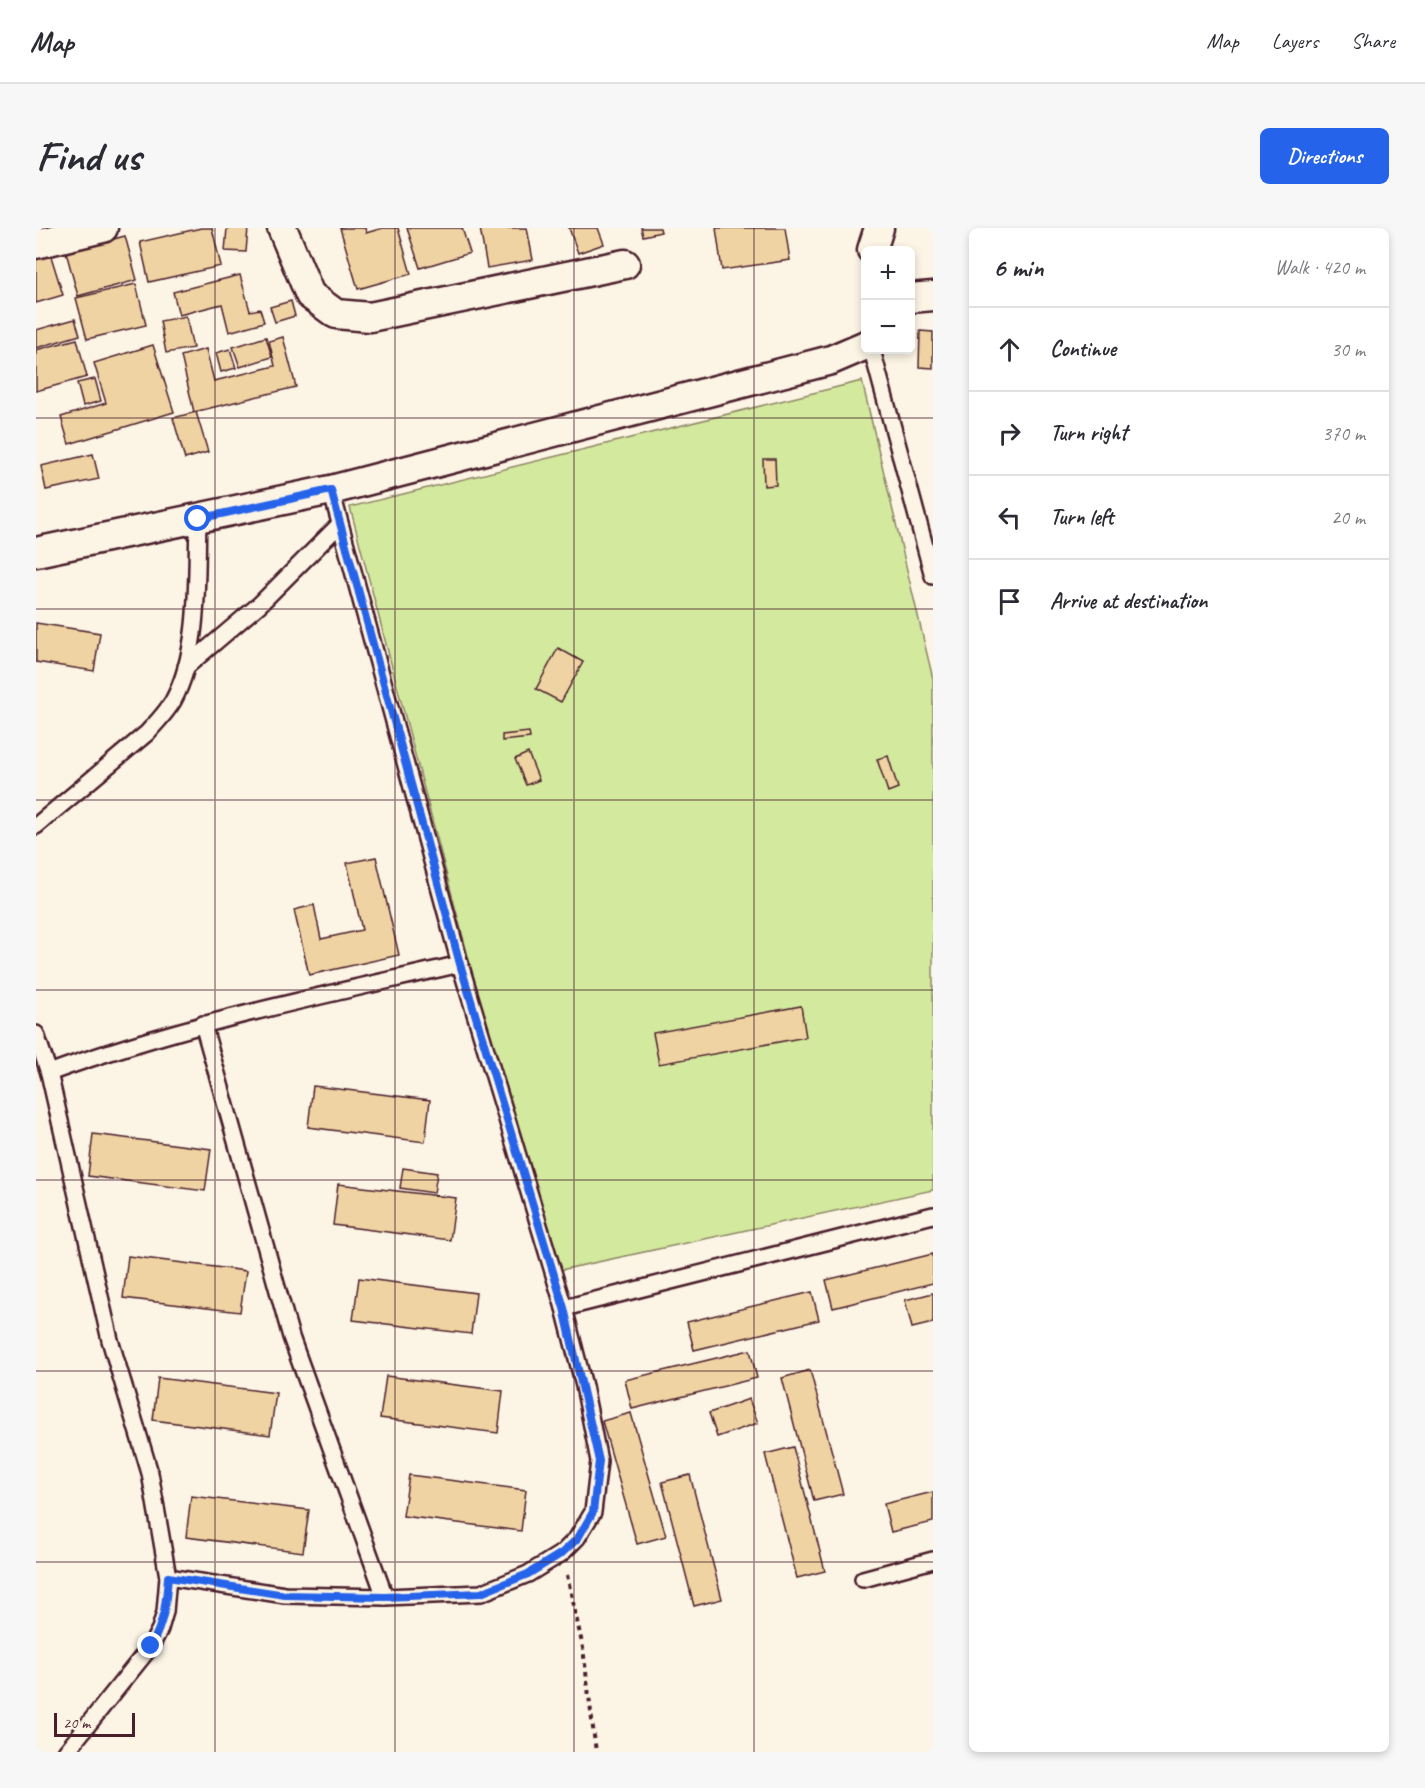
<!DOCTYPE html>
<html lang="en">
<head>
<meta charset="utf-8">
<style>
	body { margin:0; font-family:Caveat,sans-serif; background:#f7f7f7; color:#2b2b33 }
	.controls { position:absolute; right:18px; top:18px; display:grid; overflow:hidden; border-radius:9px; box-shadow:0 3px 9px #0003 }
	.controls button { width:54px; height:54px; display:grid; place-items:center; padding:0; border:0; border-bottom:2px solid #e1e1e2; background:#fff; color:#2b2b33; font:30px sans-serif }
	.scale { position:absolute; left:18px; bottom:15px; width:81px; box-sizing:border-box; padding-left:6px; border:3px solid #4a1f2b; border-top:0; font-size:16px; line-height:21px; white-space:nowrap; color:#4a1f2b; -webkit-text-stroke:4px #fcf5e5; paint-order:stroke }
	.stop { position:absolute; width:18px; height:18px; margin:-14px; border:4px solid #2563eb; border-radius:50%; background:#fff }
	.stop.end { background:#2563eb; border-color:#fff; box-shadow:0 2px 6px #0008 }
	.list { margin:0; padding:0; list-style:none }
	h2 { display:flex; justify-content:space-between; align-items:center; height:78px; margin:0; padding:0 24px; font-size:26px }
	h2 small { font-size:20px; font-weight:400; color:#7c7c81 }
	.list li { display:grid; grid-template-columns:39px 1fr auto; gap:18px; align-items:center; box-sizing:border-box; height:84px; padding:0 24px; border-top:2px solid #e1e1e2 }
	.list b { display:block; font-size:22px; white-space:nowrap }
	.list em { font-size:20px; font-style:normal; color:#7c7c81 }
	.icon { flex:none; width:33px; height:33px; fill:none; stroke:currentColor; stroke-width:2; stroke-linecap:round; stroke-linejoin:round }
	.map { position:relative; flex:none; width:897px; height:1524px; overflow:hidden; border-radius:9px }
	header { display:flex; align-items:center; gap:36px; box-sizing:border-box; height:84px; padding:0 30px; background:#fff; border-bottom:2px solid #e1e1e2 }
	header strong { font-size:28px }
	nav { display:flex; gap:33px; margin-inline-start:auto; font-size:21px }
	.intro { display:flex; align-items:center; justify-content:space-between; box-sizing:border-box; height:144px; padding:0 36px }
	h1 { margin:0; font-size:42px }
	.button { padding:15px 27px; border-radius:9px; background:#2563eb; color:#fff; font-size:21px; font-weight:700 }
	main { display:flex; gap:36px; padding:0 36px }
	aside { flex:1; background:#fff; border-radius:9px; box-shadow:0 3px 9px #0003 }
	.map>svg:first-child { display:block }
	.green { fill:#d2e99e; stroke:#8e8464; stroke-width:1.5 }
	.building { fill:#efd3a3; stroke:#4a1f2b; stroke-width:1.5 }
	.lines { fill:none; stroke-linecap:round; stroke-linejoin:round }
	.lane-casing { stroke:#4a1f2b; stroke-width:20 }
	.street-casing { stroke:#4a1f2b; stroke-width:33 }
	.path { stroke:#4a1f2b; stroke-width:4; stroke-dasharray:4.5 4.5; stroke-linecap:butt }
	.lane { stroke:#fcf5e5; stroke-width:15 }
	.street { stroke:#fcf5e5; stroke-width:28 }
	.route { stroke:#2563eb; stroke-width:8 }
	.grid { fill:none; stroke:#4a1f2b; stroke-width:1.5; stroke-opacity:0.55 }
</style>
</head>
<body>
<header>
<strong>Map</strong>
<nav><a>Map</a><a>Layers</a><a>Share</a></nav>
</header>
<div class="intro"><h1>Find us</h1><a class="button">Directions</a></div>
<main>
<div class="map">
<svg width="897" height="1524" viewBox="0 0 897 1524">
	<rect width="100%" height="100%" fill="#fcf5e5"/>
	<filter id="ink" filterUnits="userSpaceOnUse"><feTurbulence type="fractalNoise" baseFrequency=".0167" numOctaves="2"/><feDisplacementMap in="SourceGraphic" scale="12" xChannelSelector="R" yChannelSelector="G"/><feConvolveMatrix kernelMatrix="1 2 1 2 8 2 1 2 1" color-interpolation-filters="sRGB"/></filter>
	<g filter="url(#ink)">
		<!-- green -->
		<polygon class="green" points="826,153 897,451 897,962 515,1044 314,279"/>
		<!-- building -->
		<g class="building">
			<polygon points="165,0 176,0 185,38 113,54 104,14"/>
			<polygon points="191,0 212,0 210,24 189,23"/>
			<polygon points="304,0 329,0 330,5 347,0 362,0 375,46 322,61"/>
			<polygon points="371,0 426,0 434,25 384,40"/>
			<polygon points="444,0 491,0 497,32 451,40"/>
			<polygon points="533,0 562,0 568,16 542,25"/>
			<polygon points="605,0 624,0 625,4 607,8"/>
			<polygon points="680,0 749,0 754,32 686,42"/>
			<polygon points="89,8 101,52 42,68 30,24"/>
			<polygon points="14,25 27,67 0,75 0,29"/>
			<polygon points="204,47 214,83 224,81 228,94 193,104 186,76 143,87 137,64"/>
			<polygon points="100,56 110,97 51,111 40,70"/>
			<polygon points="255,73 259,88 239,94 234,79"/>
			<polygon points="150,88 157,120 130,125 124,93"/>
			<polygon points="39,91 44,107 0,120 0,102"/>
			<polygon points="884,103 897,104 897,140 883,139"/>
			<polygon points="230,109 236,129 204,139 197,119"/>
			<polygon points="247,109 260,159 158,184 145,128 170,121 178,153 239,138 233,113"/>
			<polygon points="41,111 51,149 0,163 0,122"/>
			<polygon points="117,117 138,184 33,216 25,189 70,175 58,135"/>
			<polygon points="194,121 200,140 185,144 180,125"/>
			<polygon points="59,151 65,173 47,178 41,155"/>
			<polygon points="160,184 172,224 149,231 137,190"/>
			<polygon points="57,226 63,251 10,262 5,238"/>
			<polygon points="727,231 739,231 740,257 728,258"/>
			<polygon points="0,395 64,405 58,443 0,434"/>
			<polygon points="522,420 547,434 525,474 500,461"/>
			<polygon points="493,504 494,510 466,513 466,507"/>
			<polygon points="492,525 503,552 490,557 479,531"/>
			<polygon points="852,528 862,560 852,564 841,531"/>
			<polygon points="340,629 363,727 273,747 258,682 278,677 285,711 326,702 311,635"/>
			<polygon points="765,778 770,809 623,836 617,805"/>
			<polygon points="277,858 394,872 389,914 272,899"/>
			<polygon points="57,906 175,921 169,963 52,948"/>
			<polygon points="367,940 401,945 398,965 364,960"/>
			<polygon points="302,956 420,970 414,1012 297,997"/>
			<polygon points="897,1026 897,1055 797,1080 790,1052"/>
			<polygon points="92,1028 210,1043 204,1084 87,1070"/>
			<polygon points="323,1050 440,1065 435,1106 317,1092"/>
			<polygon points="776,1064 783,1092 658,1122 651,1094"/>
			<polygon points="897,1065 897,1095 876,1100 869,1072"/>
			<polygon points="714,1122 721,1150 596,1181 589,1152"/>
			<polygon points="774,1142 807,1266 778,1273 746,1150"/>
			<polygon points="350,1148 467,1163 462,1205 344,1190"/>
			<polygon points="122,1150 240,1165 234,1207 117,1192"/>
			<polygon points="713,1171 722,1195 681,1209 673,1185"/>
			<polygon points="595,1185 630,1308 601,1316 566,1193"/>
			<polygon points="757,1219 789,1343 761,1350 729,1226"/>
			<polygon points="373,1247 490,1262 485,1303 367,1288"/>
			<polygon points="654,1247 686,1371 658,1378 626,1254"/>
			<polygon points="897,1264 897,1294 855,1304 848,1276"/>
			<polygon points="155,1268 273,1282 267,1324 150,1309"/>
		</g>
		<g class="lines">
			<defs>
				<g id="lane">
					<polyline points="836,122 897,348"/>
					<polyline points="150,439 224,376 304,296"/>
					<path d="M0,598L111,505C120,495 130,485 137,473C165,421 160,348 162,291"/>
					<polyline points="167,796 255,1109 349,1369"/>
					<polyline points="0,806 13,845 74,1112 114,1245 132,1349 129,1384 124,1401 115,1418 30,1524"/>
					<path d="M13,845C146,796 286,768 424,736"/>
					<polyline points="528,1080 897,987"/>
					<polyline points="132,1349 249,1367 349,1369 445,1365 492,1346 526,1325 541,1310 557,1284 563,1233 548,1158 528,1080 424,736 295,262"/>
					<polyline points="827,1351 897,1332"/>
				</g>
				<g id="street">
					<polyline points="246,0 274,67 300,86 334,89 589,36"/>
					<polyline points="0,16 67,0"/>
					<polyline points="836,22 843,0"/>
					<polyline points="874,70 897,68"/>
					<polyline points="0,324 295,262 795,132 830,117"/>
				</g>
			</defs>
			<!-- lane casing -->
			<use href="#lane" class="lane-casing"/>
			<!-- street casing -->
			<use href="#street" class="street-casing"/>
			<!-- path -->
			<polyline class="path" points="531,1347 547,1420 560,1524"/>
			<!-- lane -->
			<use href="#lane" class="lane"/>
			<!-- street -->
			<use href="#street" class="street"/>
		</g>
	</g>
	<g class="lines" filter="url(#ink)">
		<!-- route -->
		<path class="route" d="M115,1418C128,1394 130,1376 132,1349L249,1367L349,1369L445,1365L492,1346L526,1325L542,1310L557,1284L563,1233L528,1080L424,736L295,262L162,291"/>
	</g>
	<!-- grid -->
	<path class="grid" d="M179,0V1524M359,0V1524M538,0V1524M718,0V1524M0,190H897M0,381H897M0,572H897M0,762H897M0,952H897M0,1143H897M0,1334H897"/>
</svg>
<div class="controls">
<button>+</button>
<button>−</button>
</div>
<div class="scale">20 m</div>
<div class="stop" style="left:162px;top:291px"></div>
<div class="stop end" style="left:115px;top:1418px"></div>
</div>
<aside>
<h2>6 min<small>Walk · 420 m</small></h2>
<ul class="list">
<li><svg class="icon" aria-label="ahead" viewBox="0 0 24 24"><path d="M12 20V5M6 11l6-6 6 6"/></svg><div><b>Continue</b></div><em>30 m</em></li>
<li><svg class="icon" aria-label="right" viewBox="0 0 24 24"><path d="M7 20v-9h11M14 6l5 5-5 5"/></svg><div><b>Turn right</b></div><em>370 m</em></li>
<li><svg class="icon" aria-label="left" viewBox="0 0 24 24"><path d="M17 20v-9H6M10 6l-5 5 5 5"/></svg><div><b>Turn left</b></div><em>20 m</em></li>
<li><svg class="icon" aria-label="arrive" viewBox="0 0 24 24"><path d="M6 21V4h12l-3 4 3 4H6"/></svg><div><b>Arrive at destination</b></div></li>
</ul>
</aside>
</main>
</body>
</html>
